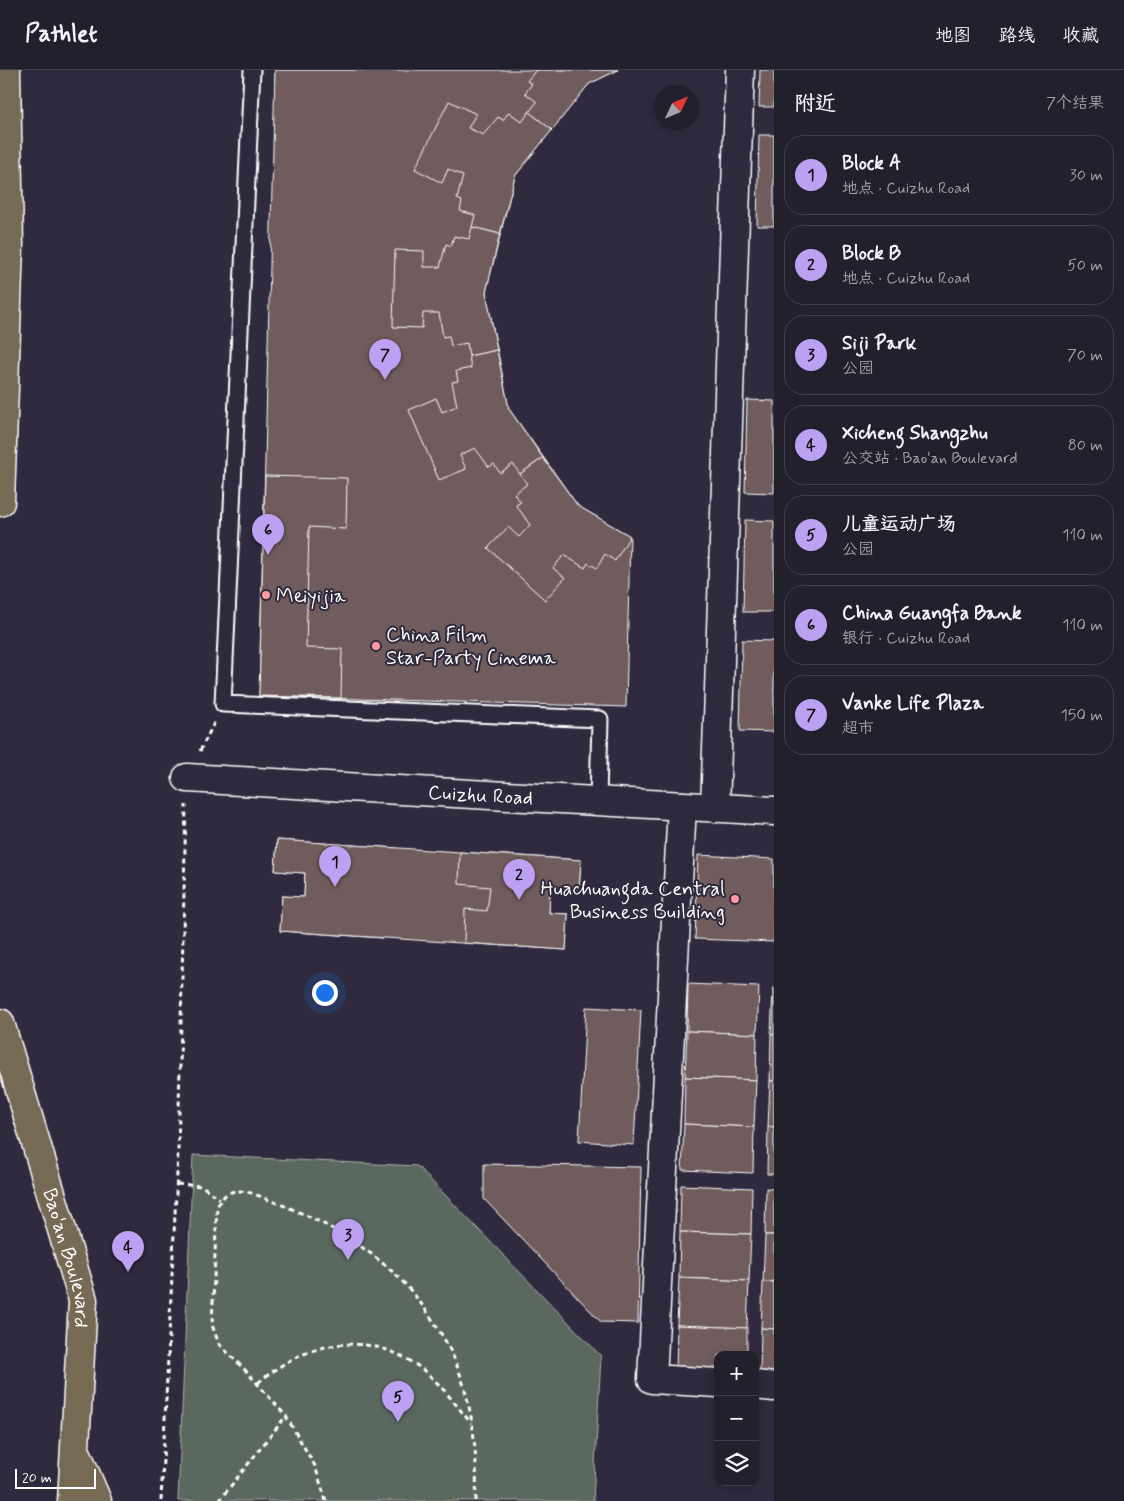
<!DOCTYPE html>
<html lang="zh">
<head>
<meta charset="utf-8">
<style>
	body { margin:0; font-family:Mynerve,"LXGW WenKai TC",sans-serif; background:#2b2836; color:#f1f3f6 }
	.controls { position:absolute; right:15px; bottom:15px; display:grid; overflow:hidden; border-radius:10px; box-shadow:0 2px 8px #0003 }
	.controls button { width:45px; height:45px; display:grid; place-items:center; padding:0; border:0; border-bottom:1px solid #403e4a; background:#23202e; color:#f1f3f6; font:25px sans-serif }
	.compass { position:absolute; left:654px; top:15px; width:45px; height:45px; border-radius:50%; background:#23202e; box-shadow:0 2px 8px #0003; rotate:46deg }
	.scale { position:absolute; left:15px; bottom:12px; width:81px; box-sizing:border-box; padding-left:5px; border:2px solid #fff; border-top:0; font-size:14px; line-height:18px; white-space:nowrap; color:#fff; -webkit-text-stroke:4px #2f2a3d; paint-order:stroke }
	.you { position:absolute; left:324px; top:922px; width:18px; height:18px; margin:-12px; border:4px solid #fff; border-radius:50%; background:#1a73e8; box-shadow:0 0 0 8px #1a73e833 }
	.badge { display:grid; place-items:center; width:32px; height:32px; border-radius:50%; background:#bca0f2; color:#111; font-size:16px; font-weight:700 }
	.pin { position:absolute; translate:-50% -41px; filter:drop-shadow(0 1px 2px #0008) }
	.pin::after { content:''; position:absolute; top:26px; width:18px; height:15px; background:inherit; clip-path:polygon(0 0,100% 0,50% 100%) }
	.list { margin:0; padding:0; list-style:none }
	h2 { display:flex; justify-content:space-between; align-items:center; height:65px; margin:0; padding:0 20px; font-size:21px }
	h2 small { font-size:16px; font-weight:400; color:#a3a3aa }
	.list li { display:grid; grid-template-columns:32px 1fr auto; gap:15px; align-items:center; box-sizing:border-box; height:80px; margin:0 10px 10px; padding:0 10px; border:1px solid #403e4a; border-radius:20px }
	.list b { display:block; font-size:19px; white-space:nowrap }
	.list p { margin:0; font-size:16px; white-space:nowrap; color:#a3a3aa }
	.list em { font-size:16px; font-style:normal; color:#a3a3aa }
	.icon { flex:none; width:28px; height:28px; fill:none; stroke:currentColor; stroke-width:2; stroke-linecap:round; stroke-linejoin:round }
	.map { position:relative; flex:none; width:774px; height:1431px; overflow:hidden }
	header { display:flex; align-items:center; gap:30px; box-sizing:border-box; height:70px; padding:0 25px; background:#23202e; border-bottom:1px solid #403e4a }
	header strong { font-size:24px }
	nav { display:flex; gap:28px; margin-inline-start:auto; font-size:18px }
	main { display:flex }
	aside { flex:1; background:#23202e }
	.map>svg:first-child { display:block }
	.green { fill:#5a685e; stroke:#acb4ae }
	.building { fill:#6f5c5c; stroke:#fff }
	.lines { fill:none; stroke-linecap:round; stroke-linejoin:round }
	.lane-casing { stroke:#fff; stroke-width:19 }
	.street-casing { stroke:#fff; stroke-width:31 }
	.primary-casing { stroke:#fff; stroke-width:31 }
	.path { stroke:#fff; stroke-width:3; stroke-dasharray:5 4; stroke-linecap:butt }
	.lane { stroke:#2f2a3d; stroke-width:15 }
	.street { stroke:#2f2a3d; stroke-width:28 }
	.primary { stroke:#776a54; stroke-width:28 }
	.poi-dot { fill:#ff9aa2; stroke:#2f2a3d; stroke-width:2 }
	.labels { text-anchor:middle; stroke-width:4; stroke-linejoin:round; paint-order:stroke }
	.poi-label { font-size:20px; fill:#fff; stroke:#2f2a3d; text-anchor:start }
	.street-label { font-size:20px; fill:#fff; stroke:#2f2a3d }
</style>
</head>
<body>
<header>
<strong>Pathlet</strong>
<nav><a>地图</a><a>路线</a><a>收藏</a></nav>
</header>
<main>
<div class="map">
<svg width="774" height="1431" viewBox="0 0 774 1431">
	<rect width="100%" height="100%" fill="#2f2a3d"/>
	<filter id="ink" filterUnits="userSpaceOnUse"><feTurbulence type="fractalNoise" baseFrequency=".02" numOctaves="2"/><feDisplacementMap in="SourceGraphic" scale="10" xChannelSelector="R" yChannelSelector="G"/><feConvolveMatrix kernelMatrix="1 2 1 2 8 2 1 2 1" color-interpolation-filters="sRGB"/></filter>
	<g filter="url(#ink)">
		<!-- green -->
		<polygon class="green" points="193,1085 417,1096 601,1286 593,1431 178,1431"/>
		<!-- building -->
		<g class="building">
			<polygon points="275,0 355,0 354,32 275,30"/>
			<polygon points="275,0 618,0 589,14 515,106 486,222 509,339 578,436 630,466 626,637 259,626"/>
			<polygon points="536,0 618,0 589,14 552,60 529,42 537,32 525,23 532,14 527,11"/>
			<polygon points="760,0 774,0 774,37 759,37"/>
			<polygon points="449,31 476,44 468,58 483,65 498,47 503,50 509,42 522,52 529,42 552,60 515,106 500,164 472,157 475,145 460,141 462,131 457,129 463,106 448,99 442,113 415,99"/>
			<polygon points="759,65 774,65 774,156 757,156"/>
			<polygon points="472,157 500,164 486,222 497,280 469,286 467,273 451,276 449,266 443,267 439,243 423,243 422,258 393,257 395,180 424,181 424,197 440,197 446,174 451,176 454,166 469,169"/>
			<polygon points="497,280 509,339 543,388 520,404 513,394 500,403 494,394 489,397 475,378 460,385 466,399 439,410 409,340 436,328 442,342 457,336 452,312 458,311 456,301 471,298 469,286"/>
			<polygon points="747,330 774,331 774,423 745,422"/>
			<polygon points="543,388 578,436 630,466 615,491 605,484 597,498 588,493 585,498 564,485 553,498 565,508 545,530 488,478 508,457 519,467 530,455 516,435 521,432 514,424 527,414 520,404"/>
			<polygon points="265,406 347,408 346,459 309,457 306,578 342,579 341,628 259,626"/>
			<polygon points="745,450 774,451 774,542 743,542"/>
			<polygon points="742,570 774,571 774,662 740,661"/>
			<polygon points="277,770 397,778 395,808 367,807 365,831 384,832 382,868 280,861 282,826 304,827 305,803 275,801"/>
			<polygon points="277,770 581,790 579,820 550,819 549,843 568,844 566,880 280,861 282,826 304,827 305,803 275,801"/>
			<polygon points="460,782 581,790 579,820 550,819 549,843 568,844 566,880 464,873 465,839 487,841 490,817 459,814"/>
			<polygon points="698,785 774,789 774,872 695,869"/>
			<polygon points="688,914 759,917 757,964 687,961"/>
			<polygon points="773,918 774,918 774,964 771,964"/>
			<polygon points="586,937 641,940 634,1075 579,1071"/>
			<polygon points="687,961 757,964 756,1010 685,1007"/>
			<polygon points="771,964 774,964 774,1011 770,1011"/>
			<polygon points="685,1007 756,1010 754,1057 684,1054"/>
			<polygon points="770,1011 774,1011 774,1057 768,1057"/>
			<polygon points="684,1054 754,1057 753,1103 682,1100"/>
			<polygon points="768,1057 774,1057 774,1104 767,1104"/>
			<polygon points="484,1094 641,1097 638,1253 601,1252 484,1129"/>
			<polygon points="681,1115 752,1118 751,1164 680,1162"/>
			<polygon points="766,1118 774,1119 774,1165 765,1165"/>
			<polygon points="680,1162 751,1164 749,1211 679,1208"/>
			<polygon points="765,1165 774,1165 774,1212 763,1212"/>
			<polygon points="679,1208 749,1211 747,1258 677,1255"/>
			<polygon points="763,1212 774,1212 774,1259 761,1258"/>
			<polygon points="677,1255 747,1258 747,1285 718,1285 718,1303 676,1301"/>
			<polygon points="761,1258 774,1259 774,1305 760,1304"/>
		</g>
		<g class="lines">
			<defs>
				<polyline id="lane" points="252,0 223,634 600,649 598,731"/>
				<g id="street">
					<path id="s1" d="M187,708L774,741"/>
					<polyline points="682,736 652,1309 718,1313"/>
					<polyline points="715,738 740,0"/>
					<polyline points="755,1315 774,1317"/>
				</g>
				<g id="primary">
					<polyline points="0,432 9,175 6,0"/>
					<path id="s2" d="M0,953L83,1230L72,1431"/>
					<polyline points="78,1386 97,1431"/>
				</g>
			</defs>
			<!-- lane casing -->
			<use href="#lane" class="lane-casing"/>
			<!-- street casing -->
			<use href="#street" class="street-casing"/>
			<!-- primary casing -->
			<use href="#primary" class="primary-casing"/>
			<!-- path -->
			<g class="path">
				<polyline points="200,681 215,651"/>
				<polyline points="177,1114 202,1116 220,1129"/>
				<path d="M258,1313C306,1271 368,1258 422,1299C441,1314 456,1335 471,1353"/>
				<polyline points="161,1431 178,1082 186,735"/>
				<polyline points="219,1431 286,1346"/>
				<path d="M326,1431L315,1396L286,1346L248,1303L219,1274L212,1255L217,1137C221,1128 226,1122 236,1121C247,1120 259,1126 269,1130C316,1147 360,1171 396,1205C413,1221 428,1242 440,1262C471,1311 478,1374 476,1431"/>
			</g>
			<!-- lane -->
			<use href="#lane" class="lane"/>
			<!-- street -->
			<use href="#street" class="street"/>
			<!-- primary -->
			<use href="#primary" class="primary"/>
		</g>
	</g>
	<!-- markers -->
	<g class="poi-dot">
		<circle cx="266" cy="525" r="5"/>
		<circle cx="376" cy="576" r="5"/>
		<circle cx="735" cy="829" r="5"/>
	</g>
	<g class="labels">
		<!-- poi labels -->
		<g class="poi-label">
			<text x="276" y="532">Meiyijia</text>
			<text x="386" y="571">China Film<tspan x="386" dy="23">Star-Party Cinema</tspan></text>
			<text x="725" y="825" text-anchor="end">Huachuangda Central<tspan x="725" dy="23">Business Building</tspan></text>
		</g>
		<!-- street labels -->
		<g class="street-label">
			<text dy="7" stroke="none"><textPath href="#s1" startOffset="294">Cuizhu Road</textPath></text>
			<text dy="7" stroke="none"><textPath href="#s2" startOffset="245">Bao'an Boulevard</textPath></text>
		</g>
	</g>
</svg>
<div class="controls">
<button>+</button>
<button>−</button>
<button><svg class="icon" aria-label="layers" viewBox="0 0 24 24"><path d="M12 4l9 5-9 5-9-5zM3 14l9 5 9-5"/></svg></button>
</div>
<svg class="compass" viewBox="-18 -18 36 36"><path d="M0-13l5 13h-10z" fill="#e53935"/><path d="M0 13l5-13h-10z" fill="#a3a3aa"/></svg>
<div class="scale">20 m</div>
<div class="you"></div>
<div class="pin badge" style="left:335px;top:817px">1</div>
<div class="pin badge" style="left:519px;top:830px">2</div>
<div class="pin badge" style="left:348px;top:1190px">3</div>
<div class="pin badge" style="left:128px;top:1202px">4</div>
<div class="pin badge" style="left:398px;top:1352px">5</div>
<div class="pin badge" style="left:268px;top:485px">6</div>
<div class="pin badge" style="left:385px;top:310px">7</div>
</div>
<aside>
<h2>附近<small>7个结果</small></h2>
<ul class="list">
<li><span class="badge">1</span><div><b>Block A</b><p>地点 · Cuizhu Road</p></div><em>30 m</em></li>
<li><span class="badge">2</span><div><b>Block B</b><p>地点 · Cuizhu Road</p></div><em>50 m</em></li>
<li><span class="badge">3</span><div><b>Siji Park</b><p>公园</p></div><em>70 m</em></li>
<li><span class="badge">4</span><div><b>Xicheng Shangzhu</b><p>公交站 · Bao'an Boulevard</p></div><em>80 m</em></li>
<li><span class="badge">5</span><div><b>儿童运动广场</b><p>公园</p></div><em>110 m</em></li>
<li><span class="badge">6</span><div><b>China Guangfa Bank</b><p>银行 · Cuizhu Road</p></div><em>110 m</em></li>
<li><span class="badge">7</span><div><b>Vanke Life Plaza</b><p>超市</p></div><em>150 m</em></li>
</ul>
</aside>
</main>
</body>
</html>
